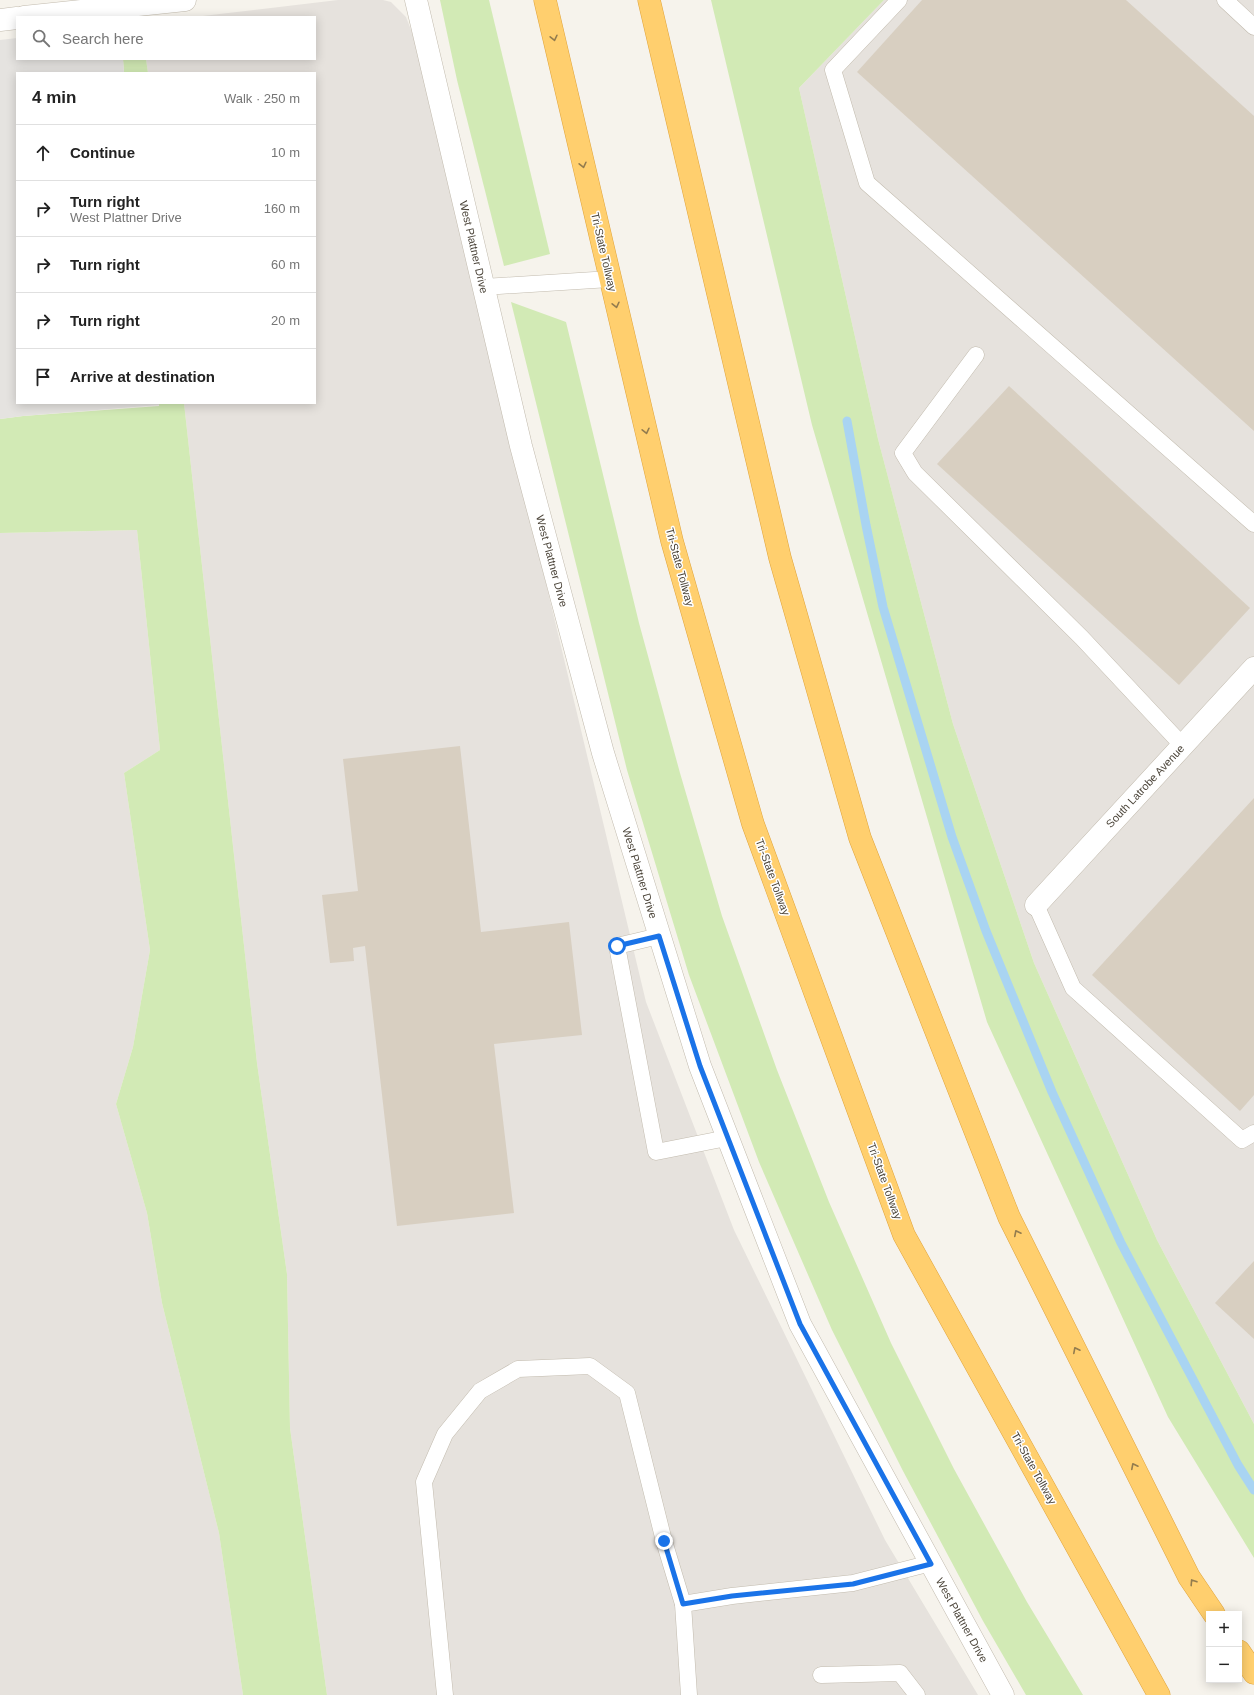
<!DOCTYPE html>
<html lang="en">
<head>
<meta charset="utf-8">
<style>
	body { margin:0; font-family:Arial,sans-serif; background:#f2f2f2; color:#222 }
	.controls { position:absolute; right:12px; bottom:12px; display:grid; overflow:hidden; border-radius:0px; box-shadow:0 2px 10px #0003 }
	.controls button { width:36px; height:36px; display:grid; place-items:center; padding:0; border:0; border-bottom:1px solid #e0e0e0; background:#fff; color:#222; font:20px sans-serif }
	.stop { position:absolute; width:12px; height:12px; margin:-9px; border:3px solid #1a73e8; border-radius:50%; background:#fff }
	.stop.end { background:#1a73e8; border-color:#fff; box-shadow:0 1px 4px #0008 }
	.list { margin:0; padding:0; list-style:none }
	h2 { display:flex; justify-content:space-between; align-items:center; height:52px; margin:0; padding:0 16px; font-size:17px }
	h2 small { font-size:13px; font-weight:400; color:#767676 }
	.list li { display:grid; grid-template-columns:26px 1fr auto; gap:12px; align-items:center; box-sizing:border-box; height:56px; padding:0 16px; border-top:1px solid #e0e0e0 }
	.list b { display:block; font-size:15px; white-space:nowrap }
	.list p { margin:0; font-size:13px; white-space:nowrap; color:#767676 }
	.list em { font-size:13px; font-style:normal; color:#767676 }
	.icon { flex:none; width:22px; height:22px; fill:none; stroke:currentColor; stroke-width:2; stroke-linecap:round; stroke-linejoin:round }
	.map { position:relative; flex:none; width:1254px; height:1695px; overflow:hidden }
	.search { position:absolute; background:#fff; box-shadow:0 2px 10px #0003; left:16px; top:16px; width:300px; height:44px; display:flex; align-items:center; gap:10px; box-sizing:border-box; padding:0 14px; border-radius:0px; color:#767676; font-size:15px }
	.panel { position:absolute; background:#fff; box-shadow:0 2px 10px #0003; left:16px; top:72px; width:300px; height:332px; border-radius:0px }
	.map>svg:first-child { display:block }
	.industrial { fill:#e6e2dd }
	.green { fill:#d2eab5 }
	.parking { fill:#e5e3e0 }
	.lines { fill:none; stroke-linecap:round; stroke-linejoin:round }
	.stream { stroke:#a9d4f2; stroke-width:9 }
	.building { fill:#d8cfc1 }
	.lane-casing { stroke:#c2bbae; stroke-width:17 }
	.street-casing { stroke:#c2bbae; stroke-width:23 }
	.highway-casing { stroke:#e0a43c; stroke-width:23 }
	.lane { stroke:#fff; stroke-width:16 }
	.street { stroke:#fff; stroke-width:22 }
	.highway { stroke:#ffcf6e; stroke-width:22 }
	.oneway { stroke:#937c4e }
	.route { stroke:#1a73e8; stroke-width:5 }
	.labels { text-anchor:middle; stroke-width:3; stroke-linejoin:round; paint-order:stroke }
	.street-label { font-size:11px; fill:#4b4439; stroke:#fff }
</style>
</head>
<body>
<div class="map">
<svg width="1254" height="1695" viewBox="0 0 1254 1695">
	<rect width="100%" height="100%" fill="#f6f3ec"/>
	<!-- industrial -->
	<g class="industrial">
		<polygon points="338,0 383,0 391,2 406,17 418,48 646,1002 734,1230 885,1540 978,1695 327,1695 290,1428 287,1274 257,1063 184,403 315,403 315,73 148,73 146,59 315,59 315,17 194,17"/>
		<polygon points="884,0 1254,0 1254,1424 1157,1240 1034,963 953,724 878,439 799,88"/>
		<polygon points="137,530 160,750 124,773 150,950 133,1047 116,1104 147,1213 162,1303 219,1533 243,1695 0,1695 0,533"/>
	</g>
	<!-- green -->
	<g class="green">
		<polygon points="440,0 489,0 550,254 504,266 457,80"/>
		<polygon points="711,0 884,0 799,88 878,439 953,724 1034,963 1157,1240 1254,1424 1254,1558 1168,1417 987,1022 812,425"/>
		<polygon points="123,59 146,59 148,73 124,73"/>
		<polygon points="511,302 566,322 639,623 680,773 722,916 777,1070 829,1202 891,1343 954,1469 1027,1602 1083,1695 1026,1695 983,1621 903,1471 832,1330 759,1162 689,975 627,770"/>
		<polygon points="159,403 184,403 257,1063 287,1274 290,1428 327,1695 243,1695 219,1533 162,1303 147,1213 116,1104 133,1047 150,950 124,773 160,750 137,530 0,533 0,419 23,416 159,406"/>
	</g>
	<!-- parking -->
	<polygon class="parking" points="17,38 17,59 123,59 124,73 17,73 17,403 159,403 159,405 23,416 0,419 0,40"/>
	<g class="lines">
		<!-- stream -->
		<polyline class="stream" points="847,421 866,525 883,607 952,837 986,931 1052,1092 1121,1243 1238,1465 1254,1490"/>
	</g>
	<!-- building -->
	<g class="building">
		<polygon points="922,0 1126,0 1254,116 1254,431 857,72"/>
		<polygon points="1009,386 1250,608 1179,685 937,464"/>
		<polygon points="460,746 481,932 569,922 582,1035 494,1044 514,1213 397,1226 365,946 353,948 354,961 330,963 322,895 358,891 343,759"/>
		<polygon points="1254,798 1254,1095 1240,1111 1092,975"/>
		<polygon points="1254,1261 1254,1339 1215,1303"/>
	</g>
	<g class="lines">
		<defs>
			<g id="lane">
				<polyline points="899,0 833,70 867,183 1254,524"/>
				<polyline points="1225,0 1254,27"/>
				<polyline points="484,287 610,279"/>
				<polyline points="976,355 903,453 915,473 1082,638 1183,746"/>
				<polyline points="1036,905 1073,988 1242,1140 1254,1133"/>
				<polyline points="659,936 617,946 656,1152 727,1138"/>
				<polyline points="683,1604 732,1596 853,1583 931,1563"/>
				<polyline points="821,1675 900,1673 917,1695"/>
				<polyline points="445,1695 424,1482 445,1434 480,1391 518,1369 590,1366 627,1393 664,1541 683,1604 689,1695"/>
			</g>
			<g id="street">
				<polyline points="416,0 521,446 603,753 700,1066 800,1324 1003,1695"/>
				<polyline points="24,17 185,0"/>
				<polyline points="0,20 17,18"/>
				<polyline points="1036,905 1254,668"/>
			</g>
			<g id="highway">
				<polyline points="545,0 672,541 753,824 904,1235 1159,1695"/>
				<polyline points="649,0 780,558 860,838 1009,1217 1189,1577 1214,1614"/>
				<polyline points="1239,1651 1254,1673"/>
			</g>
		</defs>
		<!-- lane casing -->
		<use href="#lane" class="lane-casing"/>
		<!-- street casing -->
		<use href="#street" class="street-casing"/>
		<!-- highway casing -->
		<use href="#highway" class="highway-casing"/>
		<!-- lane -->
		<use href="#lane" class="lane"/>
		<!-- street -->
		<use href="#street" class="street"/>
		<!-- highway -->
		<use href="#highway" class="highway"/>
	</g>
	<!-- one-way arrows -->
	<defs><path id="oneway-chevron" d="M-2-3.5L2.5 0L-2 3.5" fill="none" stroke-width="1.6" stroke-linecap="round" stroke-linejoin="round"/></defs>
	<g class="oneway">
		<use href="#oneway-chevron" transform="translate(554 38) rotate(77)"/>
		<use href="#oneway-chevron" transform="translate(583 165) rotate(77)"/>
		<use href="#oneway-chevron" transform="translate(616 305) rotate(77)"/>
		<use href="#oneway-chevron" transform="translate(646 431) rotate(77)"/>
		<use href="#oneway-chevron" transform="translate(1017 1233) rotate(-117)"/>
		<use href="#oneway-chevron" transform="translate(1076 1350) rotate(-117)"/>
		<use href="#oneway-chevron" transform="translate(1134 1466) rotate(-117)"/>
		<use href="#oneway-chevron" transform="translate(1193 1582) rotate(-123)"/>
	</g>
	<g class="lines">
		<!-- route -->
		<polyline class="route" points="617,946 659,936 700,1066 800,1324 931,1564 853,1584 732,1596 683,1604 664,1541"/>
	</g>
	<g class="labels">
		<!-- street labels -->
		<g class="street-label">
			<text transform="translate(474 247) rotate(77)" y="4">West Plattner Drive</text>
			<text transform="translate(604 252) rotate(77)" y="4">Tri-State Tollway</text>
			<text transform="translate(552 561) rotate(75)" y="4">West Plattner Drive</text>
			<text transform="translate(680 567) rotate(75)" y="4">Tri-State Tollway</text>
			<text transform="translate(1145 786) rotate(-47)" y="4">South Latrobe Avenue</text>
			<text transform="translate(640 873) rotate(73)" y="4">West Plattner Drive</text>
			<text transform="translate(773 877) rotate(70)" y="4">Tri-State Tollway</text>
			<text transform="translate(885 1181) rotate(70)" y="4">Tri-State Tollway</text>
			<text transform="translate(1034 1468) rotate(61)" y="4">Tri-State Tollway</text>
			<text transform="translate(962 1620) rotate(61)" y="4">West Plattner Drive</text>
		</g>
	</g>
</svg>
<div class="controls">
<button>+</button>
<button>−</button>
</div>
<div class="stop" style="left:617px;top:946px"></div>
<div class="stop end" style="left:664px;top:1541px"></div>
<div class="search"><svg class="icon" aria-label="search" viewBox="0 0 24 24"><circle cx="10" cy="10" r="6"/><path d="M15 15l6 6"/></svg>Search here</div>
<section class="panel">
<h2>4 min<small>Walk · 250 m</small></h2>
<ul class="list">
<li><svg class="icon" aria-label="ahead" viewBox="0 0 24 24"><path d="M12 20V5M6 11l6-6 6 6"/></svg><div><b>Continue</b></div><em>10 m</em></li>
<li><svg class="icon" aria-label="right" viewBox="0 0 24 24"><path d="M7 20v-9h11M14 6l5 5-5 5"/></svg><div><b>Turn right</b><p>West Plattner Drive</p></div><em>160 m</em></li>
<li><svg class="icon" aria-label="right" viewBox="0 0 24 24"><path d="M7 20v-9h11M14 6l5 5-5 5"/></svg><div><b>Turn right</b></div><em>60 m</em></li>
<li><svg class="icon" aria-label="right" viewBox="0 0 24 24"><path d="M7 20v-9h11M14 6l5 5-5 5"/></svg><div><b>Turn right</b></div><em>20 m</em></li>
<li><svg class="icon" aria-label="arrive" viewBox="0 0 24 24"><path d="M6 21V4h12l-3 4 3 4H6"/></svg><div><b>Arrive at destination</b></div></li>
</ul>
</section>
</div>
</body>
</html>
